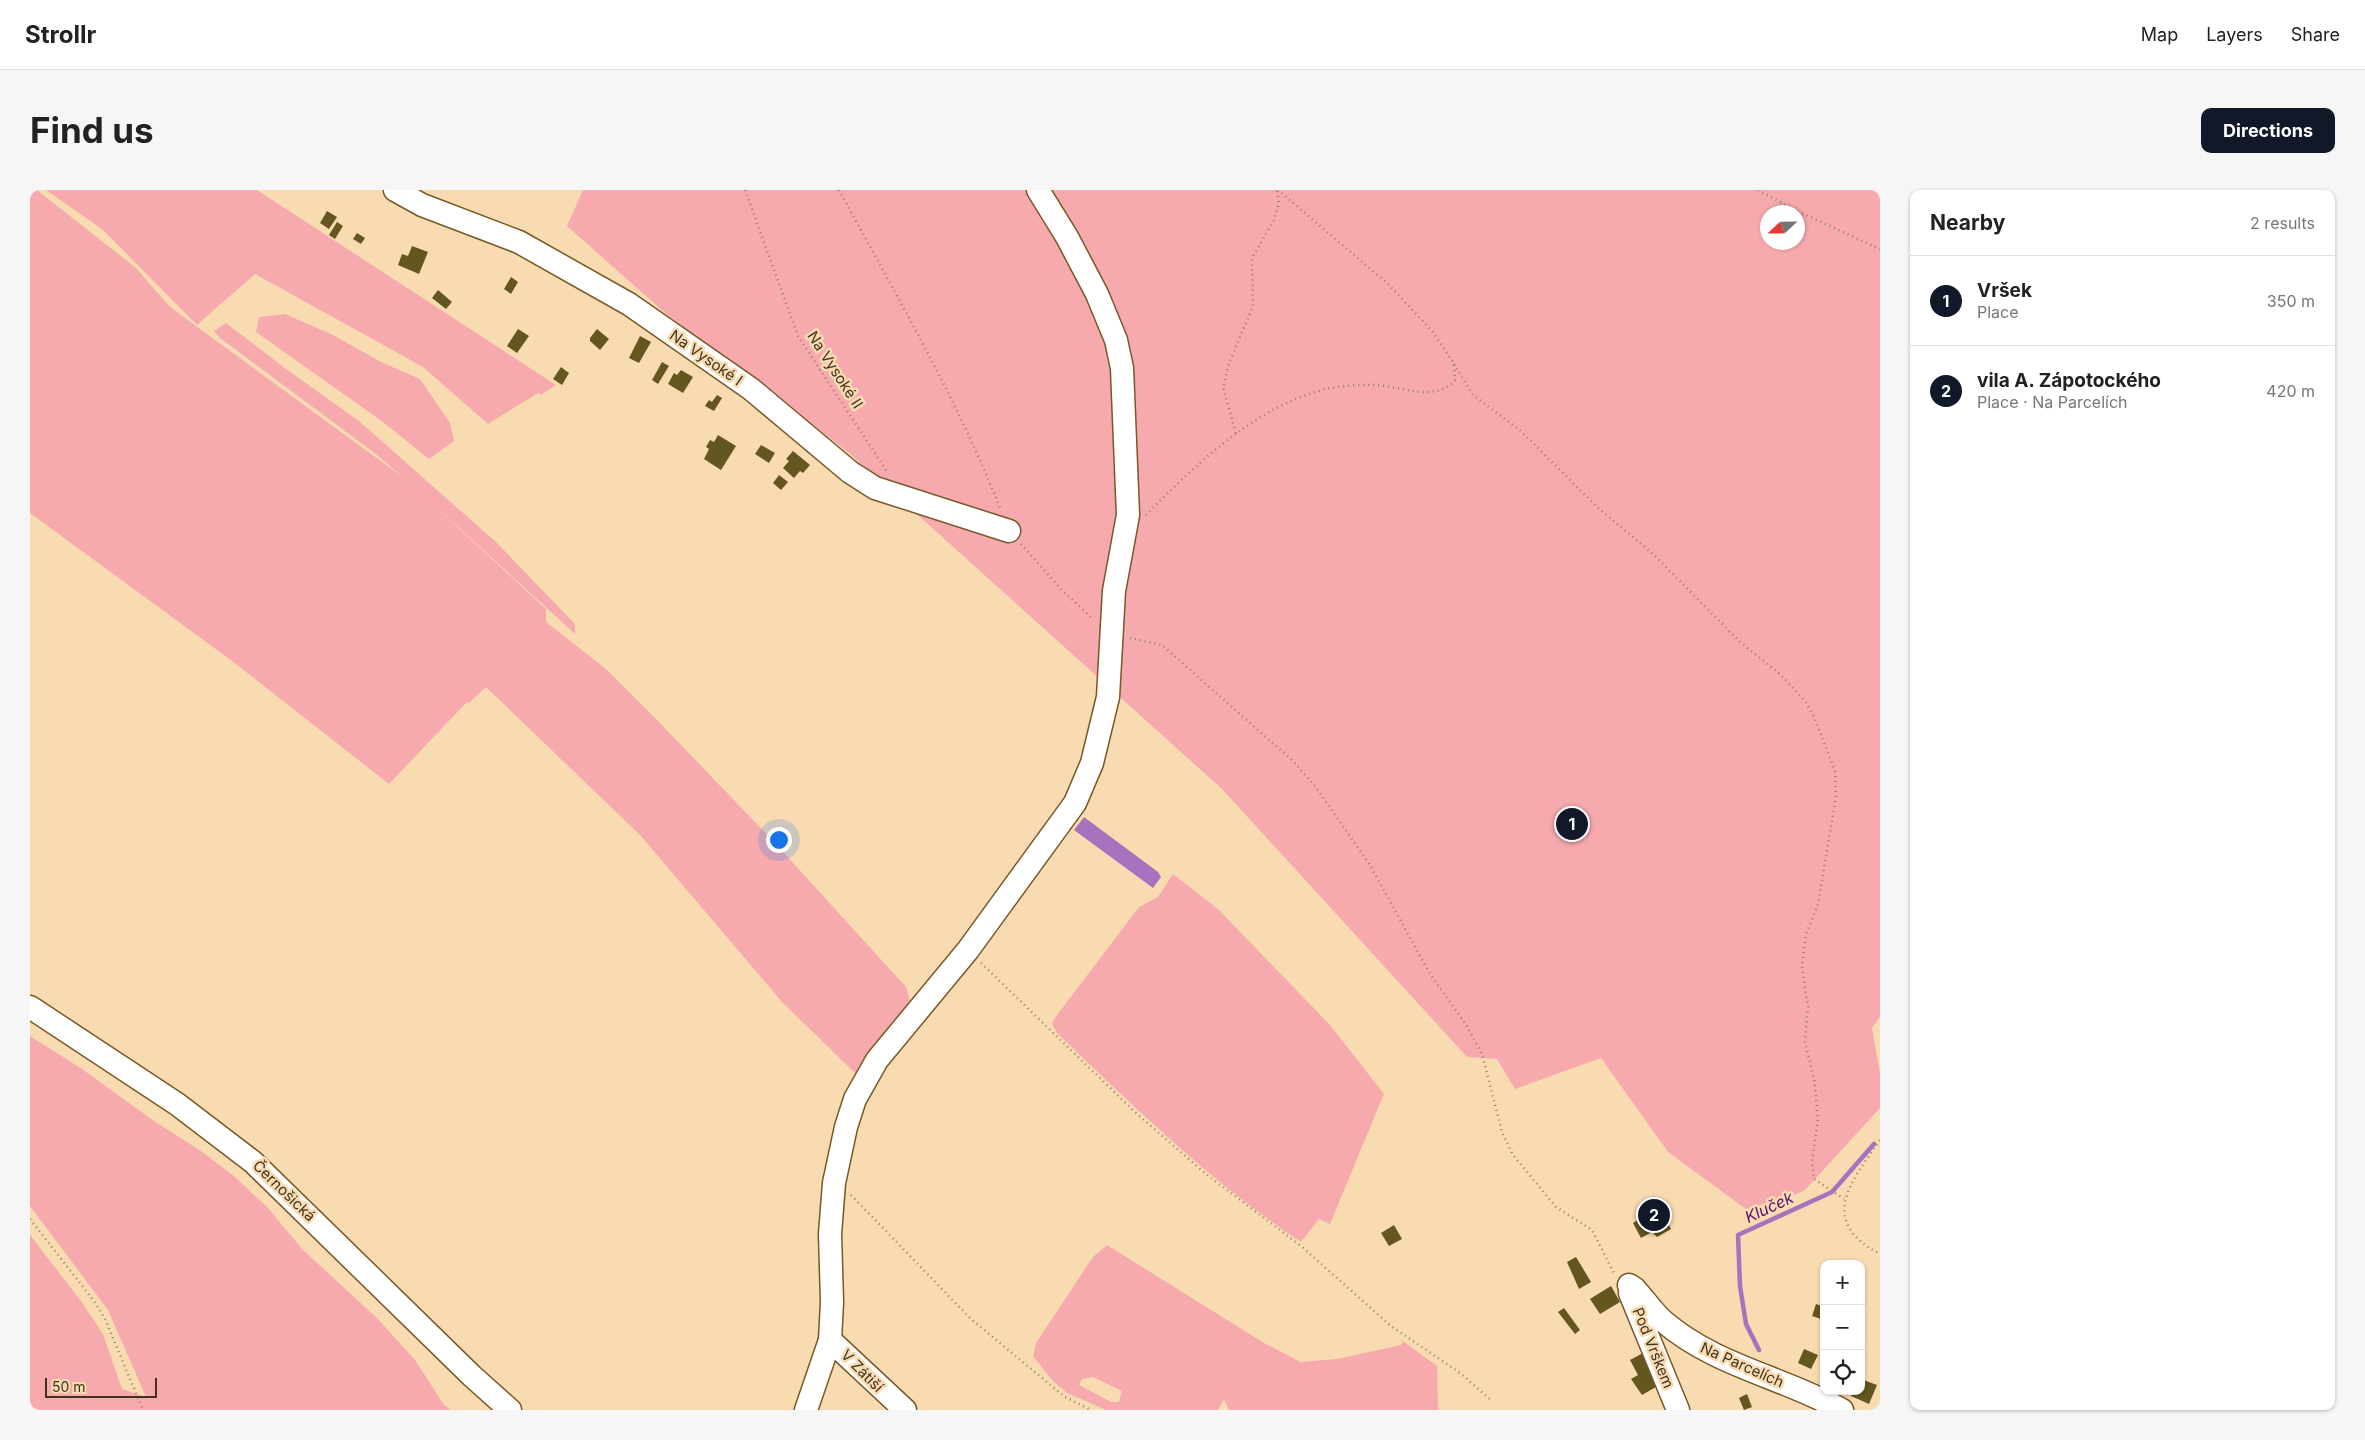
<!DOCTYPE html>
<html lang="en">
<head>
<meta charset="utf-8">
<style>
	body { margin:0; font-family:Inter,sans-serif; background:#f6f6f6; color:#222 }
	.controls { position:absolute; right:15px; bottom:15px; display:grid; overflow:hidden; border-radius:10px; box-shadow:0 1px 4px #0004 }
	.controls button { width:45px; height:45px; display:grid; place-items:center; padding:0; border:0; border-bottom:1px solid #e0e0e0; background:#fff; color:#222; font:25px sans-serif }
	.compass { position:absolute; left:1730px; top:15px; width:45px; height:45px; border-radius:50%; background:#fff; box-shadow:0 1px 4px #0004; rotate:248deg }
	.scale { position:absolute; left:15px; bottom:12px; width:112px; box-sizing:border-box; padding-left:5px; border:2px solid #41331e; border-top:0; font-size:14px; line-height:18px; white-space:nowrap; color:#41331e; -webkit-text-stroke:4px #f9dbb2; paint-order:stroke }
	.you { position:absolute; left:748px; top:649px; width:18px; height:18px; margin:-12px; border:4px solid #fff; border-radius:50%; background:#1a73e8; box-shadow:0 0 0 8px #1a73e833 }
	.badge { display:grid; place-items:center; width:32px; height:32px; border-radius:50%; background:#111827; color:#fff; font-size:16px; font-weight:700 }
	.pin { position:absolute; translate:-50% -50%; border:2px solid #fff; box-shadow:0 1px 5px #0006 }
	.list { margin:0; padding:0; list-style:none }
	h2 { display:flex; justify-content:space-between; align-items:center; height:65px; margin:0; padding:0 20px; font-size:21px }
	h2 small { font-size:16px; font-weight:400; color:#767676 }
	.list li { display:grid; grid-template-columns:32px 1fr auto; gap:15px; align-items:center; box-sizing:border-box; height:90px; padding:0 20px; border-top:1px solid #e0e0e0 }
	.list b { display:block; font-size:19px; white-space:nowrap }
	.list p { margin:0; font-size:16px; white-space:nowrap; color:#767676 }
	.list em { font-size:16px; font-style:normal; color:#767676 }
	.icon { flex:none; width:28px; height:28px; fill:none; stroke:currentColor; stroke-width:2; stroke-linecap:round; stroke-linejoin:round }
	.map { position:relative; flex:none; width:1850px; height:1220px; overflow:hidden; border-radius:10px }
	header { display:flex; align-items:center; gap:30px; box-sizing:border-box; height:70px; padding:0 25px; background:#fff; border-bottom:1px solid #e0e0e0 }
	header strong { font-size:24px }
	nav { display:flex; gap:28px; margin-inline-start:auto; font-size:18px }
	.intro { display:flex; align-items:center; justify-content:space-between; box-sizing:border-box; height:120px; padding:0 30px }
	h1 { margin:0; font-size:35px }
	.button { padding:12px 22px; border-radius:10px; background:#111827; color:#fff; font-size:18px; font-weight:700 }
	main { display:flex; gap:30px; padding:0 30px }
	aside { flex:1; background:#fff; border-radius:10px; box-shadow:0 1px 4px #0004 }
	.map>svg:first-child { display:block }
	.green { fill:#f6aaae; fill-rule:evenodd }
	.water { fill:#a872bf }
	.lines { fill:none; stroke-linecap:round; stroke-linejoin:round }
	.stream { stroke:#a872bf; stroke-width:4.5 }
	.building { fill:#63561e }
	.minor-casing { stroke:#795826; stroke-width:25 }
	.path { stroke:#958062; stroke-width:2.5; stroke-dasharray:1 4; stroke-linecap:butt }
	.minor { stroke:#fff; stroke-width:22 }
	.labels { text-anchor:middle; stroke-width:5; stroke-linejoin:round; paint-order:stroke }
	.street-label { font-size:15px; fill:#41331e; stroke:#f9dbb2 }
	.water-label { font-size:16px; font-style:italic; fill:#591071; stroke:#f9dbb2 }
</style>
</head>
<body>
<header>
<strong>Strollr</strong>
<nav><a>Map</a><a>Layers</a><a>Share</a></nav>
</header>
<div class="intro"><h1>Find us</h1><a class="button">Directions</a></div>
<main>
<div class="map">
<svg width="1850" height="1220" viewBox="0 0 1850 1220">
	<rect width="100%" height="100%" fill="#f9dbb2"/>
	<!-- green -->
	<g class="green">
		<polygon points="0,0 7,0 106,78 140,117 374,288 347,265 190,148 184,141 196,133 256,179 329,231 466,352 545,434 545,444 380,293 516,419 516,432 576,479 630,533 744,652 876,797 880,811 827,885 752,812 610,645 456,497 439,513 437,512 359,594 202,471 0,323"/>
		<polygon points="16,0 227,0 526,195 511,205 508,203 458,234 393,177 225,84 167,135 72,39"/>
		<path d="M553,0H1850V827L1842,838L1850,883V918L1775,1000L1724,1025L1638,962L1571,868L1485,899L1467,869L1437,867L1192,599L819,263L634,122L537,36ZM1738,22H1768V52H1738Z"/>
		<polygon points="255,124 303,145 351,172 390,189 420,233 424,251 399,269 353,232 226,142 229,127"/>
		<path d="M1143,684L1188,719L1300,835L1354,904L1300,1034L1289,1029L1271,1052C1182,993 1104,917 1027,843L1022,834L1024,829L1109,717L1128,707Z"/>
		<polygon points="0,846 52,879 124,931 171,961 204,986 238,1018 273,1060 346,1127 385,1170 414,1215 421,1220 0,1220 0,1045 51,1111 73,1144 92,1199 116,1207 78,1120 0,1016"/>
		<path d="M1077,1055L1234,1153L1271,1172L1307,1169L1371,1155L1373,1151L1407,1176L1408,1220H1199L1194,1209L1188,1220H1076L1037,1203L1023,1191L1003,1166L1006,1153L1063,1067ZM1063,1187L1092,1201L1089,1212H1081L1049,1195L1052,1189Z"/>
	</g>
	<!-- water -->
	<polygon class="water" points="1054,627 1128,682 1131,687 1123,698 1044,640"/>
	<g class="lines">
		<!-- stream -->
		<polyline class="stream" points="1729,1160 1716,1134 1710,1096 1708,1045 1802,1002 1844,954"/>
	</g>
	<!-- building -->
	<g class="building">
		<polygon points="297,21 307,27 299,39 290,33"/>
		<polygon points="307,32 313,36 305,49 299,45"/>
		<polygon points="327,43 335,48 331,54 323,49"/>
		<polygon points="382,56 398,62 389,84 368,75 372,64 378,66"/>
		<polygon points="481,87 488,92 481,104 474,99"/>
		<polygon points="408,100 422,112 416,119 402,108"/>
		<polygon points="488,139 499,146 487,163 477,156"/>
		<polygon points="567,139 579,149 570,160 560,151 560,148"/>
		<polygon points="610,146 621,152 609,173 599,168"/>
		<polygon points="632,172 639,176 628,194 622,190"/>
		<polygon points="531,177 539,183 532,195 523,189"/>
		<polygon points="651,180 663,187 653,203 638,194 644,183 647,185"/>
		<polygon points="687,205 692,208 684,221 675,216 679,210 682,212"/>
		<polygon points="688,245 706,256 691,280 674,269 679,259 676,257 680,250 684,252"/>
		<polygon points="731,255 745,263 739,273 725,264"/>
		<polygon points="763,261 780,275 773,283 770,281 764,288 753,278 759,271 756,269"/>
		<polygon points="749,285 758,292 751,300 743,293"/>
		<polygon points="1629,1017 1641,1039 1627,1047 1622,1042 1611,1048 1603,1033"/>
		<polygon points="1364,1035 1372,1049 1359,1056 1351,1043"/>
		<polygon points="1546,1067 1561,1092 1549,1099 1537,1072"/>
		<polygon points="1581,1096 1590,1112 1570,1124 1560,1109"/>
		<polygon points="1786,1114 1794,1117 1794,1130 1782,1126"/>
		<polygon points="1534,1118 1550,1140 1545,1144 1528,1122"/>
		<polygon points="1774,1159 1788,1165 1781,1179 1768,1173"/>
		<polygon points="1613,1163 1631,1194 1612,1205 1601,1189 1608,1185 1600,1170"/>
		<polygon points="1831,1189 1847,1195 1839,1214 1821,1206 1823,1201 1831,1201"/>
		<polygon points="1717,1204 1722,1217 1714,1220 1709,1208"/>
	</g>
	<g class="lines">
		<defs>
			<g id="minor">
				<polyline points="365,0 392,15 489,52 599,114 721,199 820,282 845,298 979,341"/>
				<polyline points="0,817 147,914 223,972 442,1186 480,1220"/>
				<path d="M1599,1095L1605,1099C1614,1109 1623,1122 1633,1131C1685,1176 1753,1187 1812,1220"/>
				<polyline points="1600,1103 1648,1220"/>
				<polyline points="800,1150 875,1220"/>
				<polyline points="776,1220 800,1150 802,1112 800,1044 804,993 816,937 825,909 847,870 938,760 1045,613 1062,573 1078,507 1084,401 1098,325 1092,178 1086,150 1067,104 1037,47 1008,0"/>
			</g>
		</defs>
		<!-- minor casing -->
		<use href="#minor" class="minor-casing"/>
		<!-- path -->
		<g class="path">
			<polyline points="715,0 768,146 858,283"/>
			<path d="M809,0C866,105 927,209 971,320"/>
			<polyline points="1728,0 1765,20 1850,59"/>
			<polyline points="1424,174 1443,205 1491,241 1567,317 1622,363 1710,452 1750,484 1775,511 1784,527 1805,581 1806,607 1788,714 1776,744 1772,777 1778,817 1775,852 1784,888 1788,929 1782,971 1784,989 1814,1009"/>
			<polyline points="1206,243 1193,198 1198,176 1223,116 1222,68 1244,30 1249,13 1247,0"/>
			<path d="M1116,325C1165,275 1226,216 1296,199C1310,196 1330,194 1345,195C1371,196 1406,213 1425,190L1424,174L1403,142L1358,94L1248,0"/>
			<polyline points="991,354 1031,399 1063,429"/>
			<polyline points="1100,448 1132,455 1263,571 1285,596 1340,675 1400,784 1435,833 1452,864 1472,942 1483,965 1526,1017 1562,1040 1585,1085"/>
			<polyline points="951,773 1106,923 1176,984 1271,1056 1361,1136 1430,1183 1462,1211"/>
			<path d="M1850,950C1821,992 1787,1031 1850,1064"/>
			<polyline points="821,1005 941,1129 1035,1207 1061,1220"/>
			<polyline points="0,1029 64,1111 75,1129 113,1220"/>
		</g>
		<!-- minor -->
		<use href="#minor" class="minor"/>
	</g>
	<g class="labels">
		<!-- street labels -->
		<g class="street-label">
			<text transform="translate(676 168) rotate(35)" y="5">Na Vysoké I</text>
			<text transform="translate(805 180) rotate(57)" y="5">Na Vysoké II</text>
			<text transform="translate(254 1001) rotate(44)" y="5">Černošická</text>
			<text transform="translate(1623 1158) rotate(68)" y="5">Pod Vrškem</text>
			<text transform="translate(1712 1175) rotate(24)" y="5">Na Parcelích</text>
			<text transform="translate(832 1181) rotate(45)" y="5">V Zátiší</text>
		</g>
		<!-- water labels -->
		<g class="water-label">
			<text transform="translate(1739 1017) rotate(-25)" y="6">Kluček</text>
		</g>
	</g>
</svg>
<div class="controls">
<button>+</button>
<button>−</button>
<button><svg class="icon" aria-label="locate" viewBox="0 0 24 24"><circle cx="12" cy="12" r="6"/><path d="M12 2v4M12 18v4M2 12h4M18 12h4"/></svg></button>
</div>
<svg class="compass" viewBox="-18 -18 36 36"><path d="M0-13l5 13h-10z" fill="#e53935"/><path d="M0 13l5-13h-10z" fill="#767676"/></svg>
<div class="scale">50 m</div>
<div class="you"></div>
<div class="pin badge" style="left:1542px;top:634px">1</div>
<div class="pin badge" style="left:1624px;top:1025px">2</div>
</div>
<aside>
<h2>Nearby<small>2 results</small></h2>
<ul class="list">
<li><span class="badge">1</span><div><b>Vršek</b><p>Place</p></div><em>350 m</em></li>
<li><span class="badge">2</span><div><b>vila A. Zápotockého</b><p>Place · Na Parcelích</p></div><em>420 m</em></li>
</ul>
</aside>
</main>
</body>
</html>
